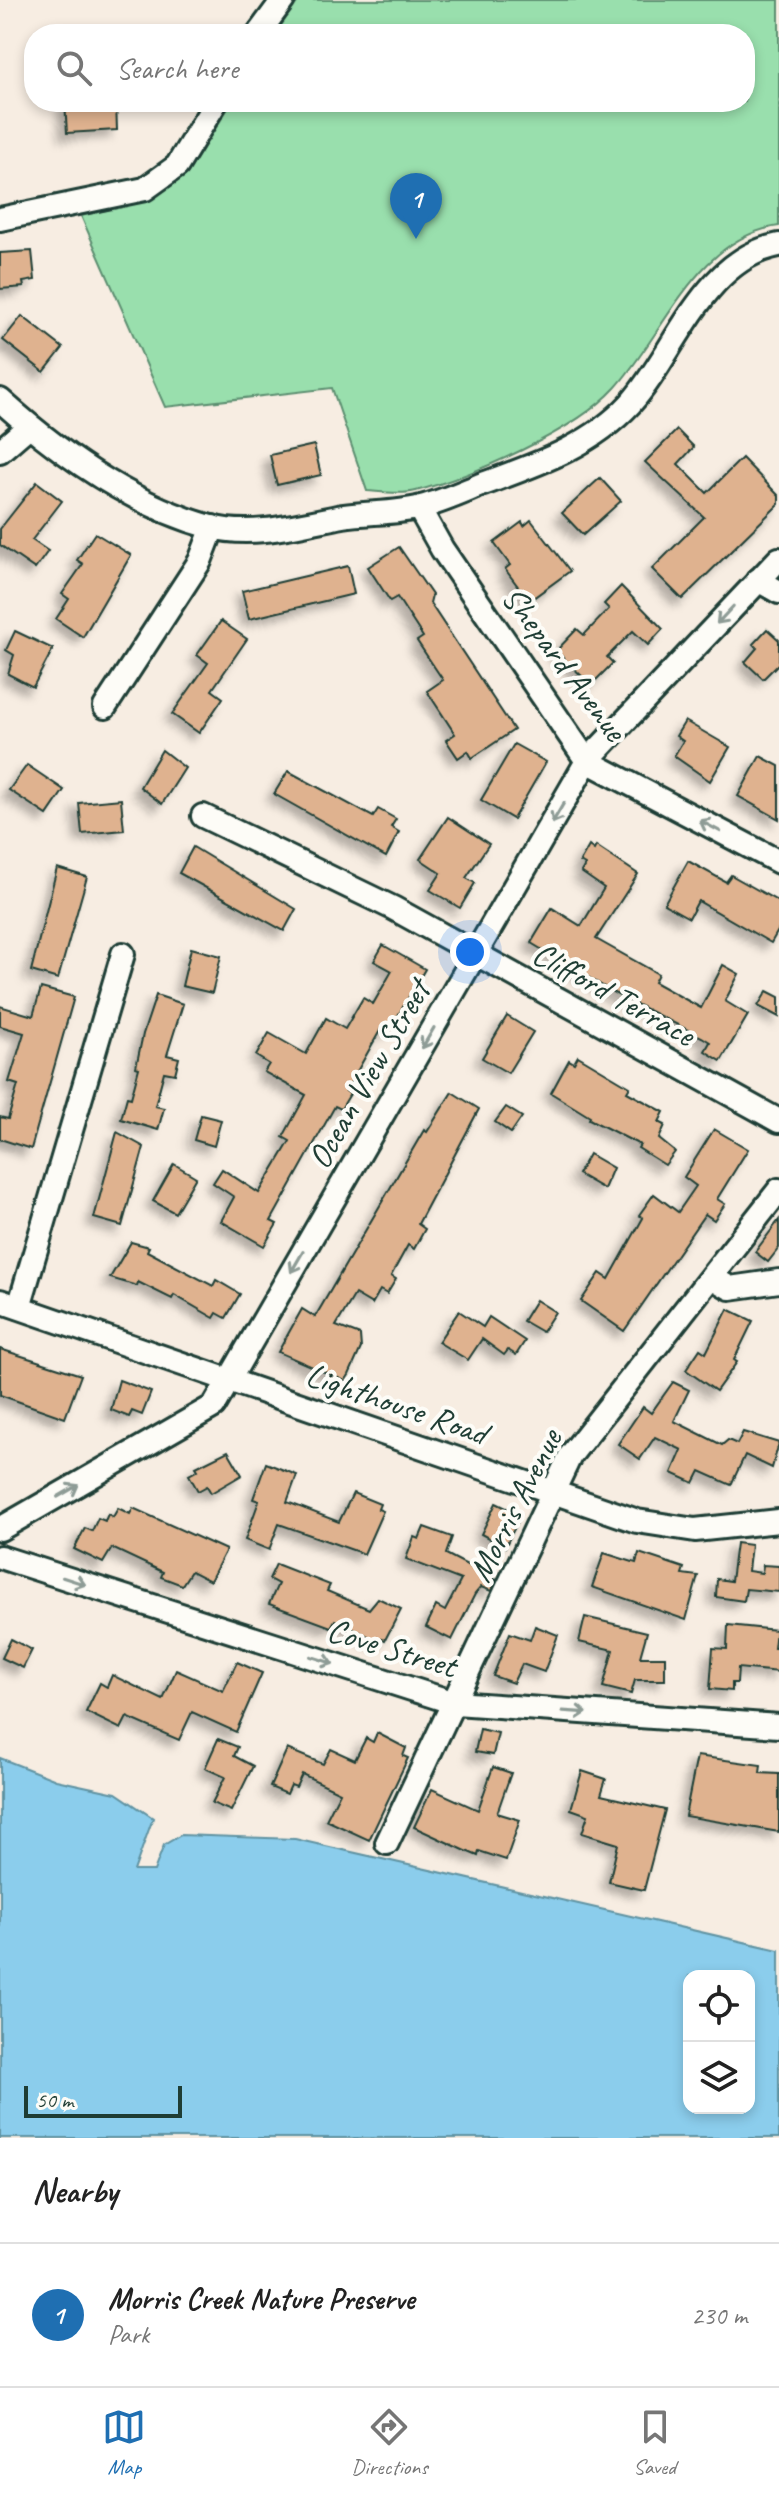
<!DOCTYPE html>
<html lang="en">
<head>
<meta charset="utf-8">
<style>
	body { margin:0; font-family:Caveat,sans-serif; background:#f2f2f2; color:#222 }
	.controls { position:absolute; right:24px; bottom:24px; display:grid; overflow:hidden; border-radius:16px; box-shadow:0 4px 12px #0003 }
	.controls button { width:72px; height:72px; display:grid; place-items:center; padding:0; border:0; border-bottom:2px solid #e0e0e0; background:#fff; color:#222; font:40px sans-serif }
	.scale { position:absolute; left:24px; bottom:20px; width:158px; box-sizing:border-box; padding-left:8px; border:4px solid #1f3d34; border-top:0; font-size:22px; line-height:28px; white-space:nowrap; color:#1f3d34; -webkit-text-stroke:6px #fdfcf7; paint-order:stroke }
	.you { position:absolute; left:470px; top:952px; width:28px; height:28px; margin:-20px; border:6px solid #fff; border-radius:50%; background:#1a73e8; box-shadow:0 0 0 12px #1a73e833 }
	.badge { display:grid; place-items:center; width:52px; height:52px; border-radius:50%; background:#1f6fb2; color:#fff; font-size:26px; font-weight:700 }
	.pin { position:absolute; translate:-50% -66px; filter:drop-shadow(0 2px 4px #0008) }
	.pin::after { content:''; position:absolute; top:42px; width:28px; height:24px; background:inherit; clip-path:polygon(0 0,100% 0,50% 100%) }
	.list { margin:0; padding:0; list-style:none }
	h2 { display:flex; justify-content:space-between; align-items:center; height:104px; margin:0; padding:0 32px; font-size:34px }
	h2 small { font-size:26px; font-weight:400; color:#767676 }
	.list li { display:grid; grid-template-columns:52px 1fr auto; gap:24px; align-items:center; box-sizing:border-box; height:144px; padding:0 32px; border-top:2px solid #e0e0e0 }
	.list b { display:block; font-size:30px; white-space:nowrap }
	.list p { margin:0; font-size:26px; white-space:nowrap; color:#767676 }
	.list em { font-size:26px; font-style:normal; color:#767676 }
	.icon { flex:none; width:44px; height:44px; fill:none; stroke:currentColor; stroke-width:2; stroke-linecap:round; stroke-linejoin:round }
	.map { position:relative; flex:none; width:779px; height:2138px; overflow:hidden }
	.search { position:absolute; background:#fff; box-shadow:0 4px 12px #0003; left:24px; right:24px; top:24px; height:88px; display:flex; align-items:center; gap:20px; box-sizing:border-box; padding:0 28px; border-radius:32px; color:#767676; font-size:30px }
	.sheet { height:248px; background:#fff }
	nav { display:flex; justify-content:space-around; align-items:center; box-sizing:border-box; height:112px; border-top:2px solid #e0e0e0; background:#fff; font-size:22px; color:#767676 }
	nav a { display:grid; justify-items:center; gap:4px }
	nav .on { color:#1f6fb2 }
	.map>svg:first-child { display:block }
	.green { fill:#99dfad; stroke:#5c8e70; stroke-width:2 }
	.water { fill:#8bcdec; stroke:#6093a2; stroke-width:2; fill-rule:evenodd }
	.building { fill:#dfb28f; stroke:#1f3d34; stroke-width:2; filter:url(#shadow) }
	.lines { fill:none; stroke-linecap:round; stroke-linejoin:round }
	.minor-casing { stroke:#1f3d34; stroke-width:28 }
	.minor { stroke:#fdfcf7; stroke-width:22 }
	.oneway { stroke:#8e9c96 }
	.labels { text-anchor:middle; stroke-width:8; stroke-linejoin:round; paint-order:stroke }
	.street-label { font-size:34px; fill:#1f3d34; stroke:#fdfcf7 }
</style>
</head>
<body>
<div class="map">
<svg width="779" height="2138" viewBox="0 0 779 2138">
	<defs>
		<filter id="shadow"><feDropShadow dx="-7" dy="7" stdDeviation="4" flood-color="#0004"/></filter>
	</defs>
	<rect width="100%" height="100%" fill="#f7ede2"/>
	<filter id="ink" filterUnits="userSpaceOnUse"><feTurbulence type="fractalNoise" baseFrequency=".0125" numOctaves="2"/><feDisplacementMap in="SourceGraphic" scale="16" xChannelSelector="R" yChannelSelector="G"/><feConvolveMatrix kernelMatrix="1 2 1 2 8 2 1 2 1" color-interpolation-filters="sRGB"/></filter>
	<g filter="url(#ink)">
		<!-- green -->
		<path class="green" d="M299,0H779V226C697,237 665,333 615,388C576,431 472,476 416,491C402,495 382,492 367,491L332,388L165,407L81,216L151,199L187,174L232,102H745V34H275Z"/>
		<!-- water -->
		<path class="water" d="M0,1758L56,1780L116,1793L153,1818L134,1871H154L164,1845L181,1835L295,1839L779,1950V2138H0ZM689,1976H749V2108H689Z"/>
		<!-- building -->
		<g class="building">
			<polygon points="65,102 116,102 117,130 67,133"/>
			<polygon points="32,251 35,280 23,282 24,287 0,289 0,253"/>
			<polygon points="22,316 63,348 44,372 3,340"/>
			<polygon points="677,430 694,447 678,464 707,493 742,458 779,496 779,504 682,599 652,569 704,517 645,462"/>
			<polygon points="314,445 321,475 277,485 270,455"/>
			<polygon points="600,478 621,501 583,535 562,513"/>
			<polygon points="37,482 62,501 32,540 48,551 35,569 0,545 0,529"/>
			<polygon points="531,520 570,571 529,601 505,569 510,565 494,543 522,522 524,526"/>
			<polygon points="95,533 131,555 83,637 56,619 69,599 62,594 83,564 77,560"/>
			<polygon points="399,547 432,595 430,603 514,730 472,758 468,751 458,758 446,740 455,734 427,691 443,680 417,641 423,637 397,597 390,601 368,567"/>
			<polygon points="348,566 354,594 249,619 242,591"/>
			<polygon points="621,586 663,629 648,645 633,631 607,657 613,663 591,685 556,651 577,629 584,635 609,609 604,604"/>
			<polygon points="221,621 247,639 212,690 223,698 199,733 172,714 208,663 197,655"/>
			<polygon points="767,629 779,640 779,663 763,679 745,662 757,648 753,644"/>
			<polygon points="15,631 53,649 33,687 8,674 14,655 6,650"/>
			<polygon points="685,721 730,747 710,781 674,756 683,741 676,736"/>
			<polygon points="514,744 546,762 513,819 481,800"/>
			<polygon points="162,750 185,768 162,804 140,787"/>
			<polygon points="760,756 779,766 779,819 738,796"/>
			<polygon points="27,765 64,790 47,815 9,790"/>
			<polygon points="288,771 373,817 378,809 396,819 391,827 399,832 386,857 274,794"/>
			<polygon points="121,799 124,830 82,834 79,803"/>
			<polygon points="448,817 489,844 466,878 475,883 460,908 430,890 441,873 420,859"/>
			<polygon points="589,846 594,850 596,846 638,874 596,939 658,974 654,982 701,1008 723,965 739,974 725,1001 748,1015 721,1061 705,1051 710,1042 702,1037 616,994 531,943 552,908 581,926 604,888 581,872 585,865 580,862"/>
			<polygon points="193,847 296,909 284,931 179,873"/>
			<polygon points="688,861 726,882 731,875 779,902 779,929 771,943 698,901 689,918 664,904"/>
			<polygon points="57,868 87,877 58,979 31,971"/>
			<polygon points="383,945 425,969 389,1031 382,1027 346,1091 350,1094 341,1109 335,1106 271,1221 277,1224 264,1246 221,1221 234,1197 213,1183 222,1169 259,1193 290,1141 283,1137 306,1095 264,1072 269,1064 256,1056 269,1033 306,1054 326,1018 345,1029 363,998 373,1004 392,971 374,961"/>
			<polygon points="191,948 221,956 212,993 182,986"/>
			<polygon points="41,988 74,997 31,1149 0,1139 0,1117 8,1119 18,1085 9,1082 24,1033 0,1026 0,1006 33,1016"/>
			<polygon points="767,991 779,997 779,1017 758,1006"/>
			<polygon points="156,995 183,1004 167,1055 179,1058 175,1074 164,1072 155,1106 164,1108 158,1130 121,1119 127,1097 131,1098 139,1068 136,1067 143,1034"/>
			<polygon points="507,1016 533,1032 508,1073 482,1058"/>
			<polygon points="578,1056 630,1087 627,1092 664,1112 659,1122 665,1125 659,1139 675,1152 665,1165 638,1148 640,1145 589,1119 590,1117 551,1093 569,1060 574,1063"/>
			<polygon points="452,1092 479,1109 418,1224 425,1229 414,1249 408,1245 391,1276 396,1279 387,1294 380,1290 372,1304 355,1294 336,1326 360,1335 361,1348 349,1375 345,1381 278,1352 302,1309 315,1317 424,1130 427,1132"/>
			<polygon points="506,1107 522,1117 511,1133 495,1122"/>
			<polygon points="201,1115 221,1120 214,1146 194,1140"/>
			<polygon points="714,1129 748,1149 717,1199 725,1204 714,1220 705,1214 624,1331 581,1301 600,1273 609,1279 643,1218 639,1215 654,1194 678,1212 696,1186 684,1177"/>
			<polygon points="117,1132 144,1147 122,1226 94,1218"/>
			<polygon points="589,1154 613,1168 604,1189 578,1174"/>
			<polygon points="174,1164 196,1177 175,1213 153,1201"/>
			<polygon points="779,1220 779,1248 768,1262 755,1252"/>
			<polygon points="131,1242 149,1247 147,1251 213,1286 216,1280 240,1294 226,1318 217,1313 214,1318 174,1295 172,1299 138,1282 137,1286 110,1278"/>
			<polygon points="536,1300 555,1312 542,1332 523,1321"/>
			<polygon points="728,1309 753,1321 734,1360 737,1362 716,1391 686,1370 700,1349 706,1353"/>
			<polygon points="459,1311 483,1327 489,1317 525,1341 516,1355 508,1350 504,1355 482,1339 468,1360 438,1342"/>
			<polygon points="0,1349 81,1375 65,1418 0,1395"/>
			<polygon points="119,1380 151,1392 142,1415 132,1411 129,1417 111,1410"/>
			<polygon points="673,1382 689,1390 674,1421 722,1445 728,1440 737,1444 743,1432 779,1443 772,1468 745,1455 731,1485 700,1471 694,1483 672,1473 682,1450 655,1437 640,1459 618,1444 643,1407 651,1413"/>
			<polygon points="228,1451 242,1475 211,1493 207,1486 198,1491 189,1475 198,1470 196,1467"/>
			<polygon points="266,1463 297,1475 287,1502 339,1522 353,1493 380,1504 378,1509 383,1511 364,1554 279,1524 269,1550 245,1540 259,1501 253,1499"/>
			<polygon points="496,1503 521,1515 505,1547 481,1534"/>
			<polygon points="118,1508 130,1514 133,1508 226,1550 210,1581 191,1571 182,1585 161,1577 163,1572 112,1548 103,1563 74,1549 85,1528 92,1531 98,1518 105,1521 108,1514 113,1517"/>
			<polygon points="424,1527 452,1537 446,1554 496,1580 491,1591 481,1587 475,1594 452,1640 426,1627 436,1606 445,1611 461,1580 406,1559 414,1537 419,1539"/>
			<polygon points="736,1543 751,1545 748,1571 762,1573 763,1565 779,1566 779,1592 746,1589 744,1601 716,1597 717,1579 731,1581"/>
			<polygon points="604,1553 636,1563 639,1553 684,1568 682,1574 698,1576 686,1620 592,1587"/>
			<polygon points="276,1564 330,1585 327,1591 369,1609 378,1598 401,1609 385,1640 382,1639 380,1642 335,1620 331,1627 269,1604 278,1584 269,1579"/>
			<polygon points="585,1617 647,1632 640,1657 665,1657 665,1680 635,1680 631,1694 603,1687 613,1650 579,1642"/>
			<polygon points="728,1625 776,1630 774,1648 779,1648 779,1672 738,1668 737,1683 732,1683 732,1691 710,1689 713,1648 727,1649"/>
			<polygon points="535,1626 558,1635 544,1672 522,1664 513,1683 493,1676 510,1633 530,1640"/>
			<polygon points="11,1639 32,1650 23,1668 2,1658"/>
			<polygon points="237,1662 262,1673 236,1732 192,1712 179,1740 127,1717 121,1729 86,1712 100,1683 107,1687 112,1675 163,1700 176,1670 223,1691"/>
			<polygon points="480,1729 498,1733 493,1755 475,1752"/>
			<polygon points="377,1733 406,1748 403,1756 408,1758 369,1840 326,1820 340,1792 302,1774 296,1787 291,1785 287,1794 270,1787 287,1749 323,1764 331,1749 355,1760 366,1738 373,1742"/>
			<polygon points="218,1739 238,1747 234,1756 253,1766 231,1811 212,1803 225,1777 205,1768"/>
			<polygon points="697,1756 761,1765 760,1773 779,1774 779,1832 685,1816"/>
			<polygon points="493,1767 511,1773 497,1813 520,1820 506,1860 479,1851 478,1856 466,1851 414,1827 432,1789 478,1810"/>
			<polygon points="582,1771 606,1779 601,1795 665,1810 644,1890 609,1882 618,1844 582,1833 588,1815 571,1809"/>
		</g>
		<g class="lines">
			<defs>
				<g id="minor">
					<polyline points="258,34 283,0"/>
					<polyline points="0,219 145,189 177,166 216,102"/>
					<path d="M0,400C59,453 134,506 211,527C254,538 300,524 343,516C368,512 396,514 421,507C442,502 463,492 483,484C537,464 590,447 630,404C676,353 703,259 779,245"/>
					<polyline points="0,451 29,426"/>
					<polyline points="419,508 442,549 587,761 779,862"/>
					<polyline points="758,580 779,592"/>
					<polyline points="105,707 200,561 213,527"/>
					<polyline points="203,816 393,908 779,1121"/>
					<polyline points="713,1278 730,1288 779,1281"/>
					<polyline points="0,1301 637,1521 695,1530 779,1521"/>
					<polyline points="19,1307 123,954"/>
					<polyline points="0,1529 214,1406 587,761 779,559"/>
					<polyline points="0,1557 455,1703 779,1726"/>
					<polyline points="387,1843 570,1456 779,1190"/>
				</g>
			</defs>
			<!-- minor casing -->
			<use href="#minor" class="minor-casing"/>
			<!-- minor -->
			<use href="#minor" class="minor"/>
		</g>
		<!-- one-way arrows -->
		<defs><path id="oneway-shaft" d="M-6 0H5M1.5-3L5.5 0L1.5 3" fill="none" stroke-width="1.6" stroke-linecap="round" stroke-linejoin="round" transform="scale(2)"/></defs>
		<g class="oneway">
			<use href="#oneway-shaft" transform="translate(725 615) rotate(133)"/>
			<use href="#oneway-shaft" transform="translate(558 813) rotate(120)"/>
			<use href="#oneway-shaft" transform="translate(710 826) rotate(-152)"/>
			<use href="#oneway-shaft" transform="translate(428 1038) rotate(120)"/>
			<use href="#oneway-shaft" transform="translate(297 1262) rotate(120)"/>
			<use href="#oneway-shaft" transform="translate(68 1491) rotate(-30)"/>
			<use href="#oneway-shaft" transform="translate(74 1581) rotate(18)"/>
			<use href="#oneway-shaft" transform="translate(322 1660) rotate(18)"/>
			<use href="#oneway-shaft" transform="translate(575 1712) rotate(4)"/>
		</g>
	</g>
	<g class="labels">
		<!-- street labels -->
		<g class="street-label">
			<text transform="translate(565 663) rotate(53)" y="12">Shepard Avenue</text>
			<text transform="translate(614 993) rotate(29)" y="12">Clifford Terrace</text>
			<text transform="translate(368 1074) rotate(-60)" y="12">Ocean View Street</text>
			<text transform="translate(397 1403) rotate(19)" y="12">Lighthouse Road</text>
			<text transform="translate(514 1505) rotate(-63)" y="12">Morris Avenue</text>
			<text transform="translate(392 1647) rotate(17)" y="12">Cove Street</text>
		</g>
	</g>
</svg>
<div class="controls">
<button><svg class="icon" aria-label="locate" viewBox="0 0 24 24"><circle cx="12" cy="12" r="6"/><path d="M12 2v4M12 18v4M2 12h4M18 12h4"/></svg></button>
<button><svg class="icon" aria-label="layers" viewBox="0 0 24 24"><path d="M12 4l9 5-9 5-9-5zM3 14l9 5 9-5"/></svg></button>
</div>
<div class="scale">50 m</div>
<div class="you"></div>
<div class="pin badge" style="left:416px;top:239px">1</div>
<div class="search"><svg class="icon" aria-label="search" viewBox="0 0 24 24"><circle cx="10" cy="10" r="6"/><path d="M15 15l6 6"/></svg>Search here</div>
</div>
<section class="sheet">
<h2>Nearby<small></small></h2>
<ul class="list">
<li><span class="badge">1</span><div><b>Morris Creek Nature Preserve</b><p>Park</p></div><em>230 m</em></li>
</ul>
</section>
<nav>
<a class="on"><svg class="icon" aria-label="map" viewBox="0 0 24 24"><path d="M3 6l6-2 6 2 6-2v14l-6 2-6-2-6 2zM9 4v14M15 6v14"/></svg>Map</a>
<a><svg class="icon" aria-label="directions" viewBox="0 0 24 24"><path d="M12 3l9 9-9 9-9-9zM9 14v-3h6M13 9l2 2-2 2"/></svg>Directions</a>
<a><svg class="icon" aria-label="saved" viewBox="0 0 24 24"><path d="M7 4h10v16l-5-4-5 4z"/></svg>Saved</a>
</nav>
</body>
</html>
